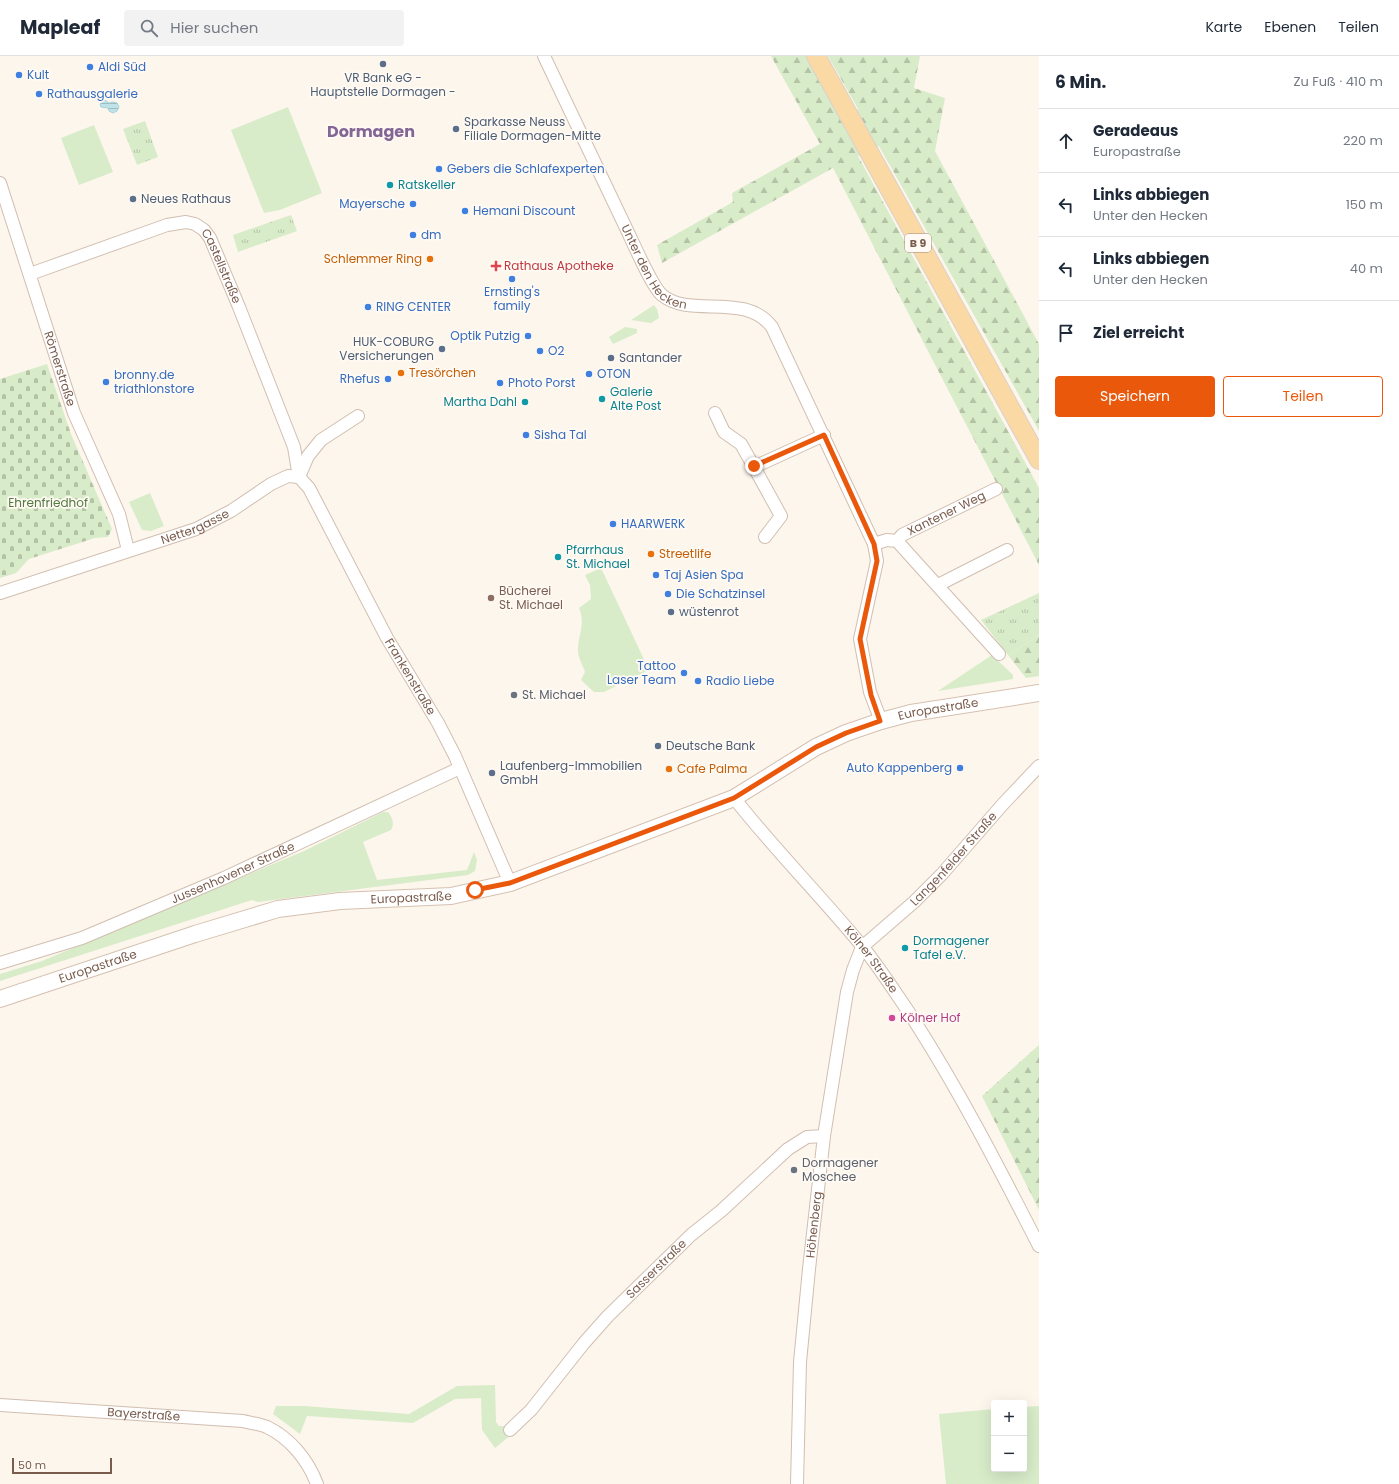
<!DOCTYPE html>
<html lang="de">
<head>
<meta charset="utf-8">
<style>
	body { margin:0; font-family:Poppins,sans-serif; background:#f2f2f3; color:#1f2937 }
	.controls { position:absolute; right:12px; bottom:12px; display:grid; overflow:hidden; border-radius:4px; box-shadow:0 4px 16px #0002 }
	.controls button { width:36px; height:36px; display:grid; place-items:center; padding:0; border:0; border-bottom:1px solid #e0e1e3; background:#fff; color:#1f2937; font:20px sans-serif }
	.scale { position:absolute; left:12px; bottom:10px; width:100px; box-sizing:border-box; padding-left:4px; border:2px solid #7a5c4d; border-top:0; font-size:11px; line-height:14px; white-space:nowrap; color:#7a5c4d; -webkit-text-stroke:3px #fffaf3; paint-order:stroke }
	.stop { position:absolute; width:12px; height:12px; margin:-9px; border:3px solid #ea580c; border-radius:50%; background:#fff }
	.stop.end { background:#ea580c; border-color:#fff; box-shadow:0 1px 4px #0008 }
	.list { margin:0; padding:0; list-style:none }
	h2 { display:flex; justify-content:space-between; align-items:center; height:52px; margin:0; padding:0 16px; font-size:17px }
	h2 small { font-size:13px; font-weight:400; color:#747a83 }
	.list li { display:grid; grid-template-columns:26px 1fr auto; gap:12px; align-items:center; box-sizing:border-box; height:64px; padding:0 16px; border-top:1px solid #e0e1e3 }
	.list b { display:block; font-size:15px; white-space:nowrap }
	.list p { margin:0; font-size:13px; white-space:nowrap; color:#747a83 }
	.list em { font-size:13px; font-style:normal; color:#747a83 }
	.actions { display:flex; gap:8px; padding:12px 16px }
	.actions a { flex:1; padding:9px 0; border:1px solid #ea580c; border-radius:4px; text-align:center; font-size:14px; color:#ea580c }
	.actions .main { background:#ea580c; color:#fff }
	.icon { flex:none; width:22px; height:22px; fill:none; stroke:currentColor; stroke-width:2; stroke-linecap:round; stroke-linejoin:round }
	.map { position:relative; flex:none; width:1039px; height:1428px; overflow:hidden }
	header { display:flex; align-items:center; gap:24px; box-sizing:border-box; height:56px; padding:0 20px; background:#fff; border-bottom:1px solid #e0e1e3 }
	header strong { font-size:19px }
	nav { display:flex; gap:22px; margin-inline-start:auto; font-size:14px }
	.search { width:280px; height:36px; background:#f2f2f3; display:flex; align-items:center; gap:10px; box-sizing:border-box; padding:0 14px; border-radius:4px; color:#747a83; font-size:15px }
	main { display:flex }
	aside { flex:1; background:#fff }
	.map>svg:first-child { display:block }
	.green { fill:#d8ecc9 }
	.forest { fill:url(#forest-firs) }
	.cemetery { fill:url(#cemetery-stones) }
	.park { fill:url(#park-tufts) }
	.water { fill:url(#water-rules); stroke:#a5d3da }
	.lines { fill:none; stroke-linecap:round; stroke-linejoin:round }
	.minor-casing { stroke:#d1beb0; stroke-width:14 }
	.secondary-casing { stroke:#d6c0b0; stroke-width:18 }
	.primary-casing { stroke:#dad1cd; stroke-width:20 }
	.minor { stroke:#fff; stroke-width:12 }
	.secondary { stroke:#fff; stroke-width:16 }
	.primary { stroke:#fbd9a5; stroke-width:18 }
	.route { stroke:#ea580c; stroke-width:5 }
	.service-dot { fill:#5c6f8a; stroke:#fffaf3; stroke-width:1.5 }
	.shop-dot { fill:#3f7fe0; stroke:#fffaf3; stroke-width:1.5 }
	.culture-dot { fill:#0f9aa8; stroke:#fffaf3; stroke-width:1.5 }
	.food-dot { fill:#e8710a; stroke:#fffaf3; stroke-width:1.5 }
	.health-dot { fill:#e0444e; stroke:#fffaf3; stroke-width:1.5 }
	.education-dot { fill:#8d6e63; stroke:#fffaf3; stroke-width:1.5 }
	.worship-dot { fill:#6b7280; stroke:#fffaf3; stroke-width:1.5 }
	.hotel-dot { fill:#d1479c; stroke:#fffaf3; stroke-width:1.5 }
	.labels { text-anchor:middle; stroke-width:3.5; stroke-linejoin:round; paint-order:stroke }
	.shield { fill:#fffaf3; stroke:#a28b7f; stroke-width:1 }
	.shield-label { font-size:11px; font-weight:bold; fill:#7a5c4d }
	.shop-label { font-size:12px; fill:#366cbe; stroke:#fffaf3; text-anchor:start }
	.service-label { font-size:12px; fill:#4e5e75; stroke:#fffaf3; text-anchor:start }
	.culture-label { font-size:12px; fill:#0d838f; stroke:#fffaf3; text-anchor:start }
	.food-label { font-size:12px; fill:#c56008; stroke:#fffaf3; text-anchor:start }
	.street-label { font-size:12px; fill:#7a5c4d; stroke:#fffaf3 }
	.health-label { font-size:12px; fill:#be3a42; stroke:#fffaf3; text-anchor:start }
	.park-label { font-size:12px; fill:#537a41; stroke:#fffaf3 }
	.education-label { font-size:12px; fill:#785e54; stroke:#fffaf3; text-anchor:start }
	.worship-label { font-size:12px; fill:#5b616d; stroke:#fffaf3; text-anchor:start }
	.hotel-label { font-size:12px; fill:#b23c85; stroke:#fffaf3; text-anchor:start }
	.district-label { font-size:16px; font-weight:bold; fill:#846695; stroke:#fffaf3 }
</style>
</head>
<body>
<header>
<strong>Mapleaf</strong>
<div class="search"><svg class="icon" aria-label="search" viewBox="0 0 24 24"><circle cx="10" cy="10" r="6"/><path d="M15 15l6 6"/></svg>Hier suchen</div>
<nav><a>Karte</a><a>Ebenen</a><a>Teilen</a></nav>
</header>
<main>
<div class="map">
<svg width="1039" height="1428" viewBox="0 0 1039 1428">
	<defs>
		<pattern id="forest-firs" width="22" height="20" patternUnits="userSpaceOnUse"><rect width="22" height="20" fill="#d8ecc9"/><path d="M5 1l3.5 6h-7zM16 11l3.5 6h-7z" fill="#b4c2a5"/></pattern>
		<pattern id="cemetery-stones" width="16" height="16" patternUnits="userSpaceOnUse"><rect width="16" height="16" fill="#d8ecc9"/><path d="M2 7V4a2 2 0 0 1 4 0v3zM10 15v-3a2 2 0 0 1 4 0v3z" fill="#b4c2a5"/></pattern>
		<pattern id="park-tufts" width="24" height="20" patternUnits="userSpaceOnUse"><rect width="24" height="20" fill="#d8ecc9"/><path d="M3 7l-1-3M5 7V3M7 7l1-3M15 17l-1-3M17 17v-4M19 17l1-3" fill="none" stroke="#b4c2a5"/></pattern>
		<pattern id="water-rules" width="6" height="5" patternUnits="userSpaceOnUse"><rect width="6" height="5" fill="#bfe3e8"/><path d="M0 2.5h6" fill="none" stroke="#a0bbbe"/></pattern>
	</defs>
	<rect width="100%" height="100%" fill="#fdf6ec"/>
	<!-- green -->
	<g class="green">
		<polygon points="288,51 322,137 280,154 264,157 231,74"/>
		<polygon points="94,69 113,116 79,129 61,82"/>
		<polygon points="654,249 657,253 659,262 651,267 631,264"/>
		<polygon points="625,271 637,273 637,277 613,288 609,281"/>
		<polygon points="150,437 164,470 151,475 142,474 129,446"/>
		<path d="M601,512L649,614L604,636H594L581,624L585,616C583,610 578,601 578,595C578,578 586,569 579,552L591,543L590,529L585,519Z"/>
		<polygon points="992,599 1013,619 1013,623 938,635"/>
		<path d="M383,756H388C392,761 395,767 391,774L363,786L377,824L467,814L474,796L477,804L475,815L468,819L258,846L252,844L0,925V918L42,905L304,795Z"/>
		<polygon points="495,1329 496,1366 499,1370 507,1370 512,1378 495,1392 482,1374 481,1342 455,1343 413,1367 307,1360 300,1378 273,1358 276,1350 304,1350 409,1358 457,1330"/>
		<polygon points="1039,1350 1039,1428 946,1428 939,1358 994,1353 994,1413 1024,1413 1024,1351"/>
	</g>
	<!-- forest -->
	<g class="forest">
		<polygon points="771,0 807,0 842,63 858,53 828,0 920,0 914,32 945,42 935,95 1039,288 1039,375 879,90 858,100 1039,432 1039,509 833,112 662,207 657,189 733,146 732,137 820,88"/>
		<polygon points="1039,579 1039,620 1026,622 1008,599"/>
		<polygon points="1039,989 1039,1154 982,1040"/>
	</g>
	<!-- cemetery -->
	<polygon class="cemetery" points="47,308 71,378 112,473 108,481 95,482 29,503 16,517 0,522 0,323"/>
	<!-- park -->
	<g class="park">
		<polygon points="145,65 158,101 137,109 123,73"/>
		<polygon points="291,159 297,175 238,196 233,179"/>
		<polygon points="1039,537 1039,579 1008,599 981,564"/>
	</g>
	<!-- water -->
	<polygon class="water" points="105,44 109,47 113,46 117,47 119,51 117,55 113,57 109,55 108,52 101,51 100,48"/>
	<g class="lines">
		<defs>
			<g id="minor">
				<path id="s1" d="M544,0C571,57 598,113 625,170C632,184 652,231 662,239C690,263 745,235 772,271L874,488L877,505L860,583L870,636L881,665"/>
				<path id="s2" d="M0,127L74,357L119,458L128,494"/>
				<path id="s3" d="M30,218L167,169L186,166L195,168L204,174L210,182L239,251L294,391L299,421"/>
				<polyline points="715,357 724,376 741,388 754,411 824,379"/>
				<polyline points="754,411 781,460 765,481"/>
				<path id="s4" d="M299,421L309,432L387,582L438,667L455,700L510,827"/>
				<polyline points="299,421 308,400 321,384 358,360"/>
				<path id="s5" d="M897,485L902,479L996,433"/>
				<polyline points="874,488 887,484 897,485 999,598"/>
				<polyline points="938,529 1007,494"/>
				<path id="s6" d="M0,537L196,473L231,455L271,428L288,420L299,421"/>
				<path id="s7" d="M734,742C774,793 821,840 862,890C879,911 893,933 908,955C957,1030 998,1110 1039,1190"/>
				<path id="s8" d="M0,907L82,882L224,822L460,712"/>
				<path id="s9" d="M0,1349L243,1365C250,1367 260,1368 267,1371C290,1382 308,1404 317,1428"/>
				<path id="s10" d="M510,1374L531,1354L584,1287L608,1260L691,1179L721,1155L788,1093L807,1081L824,1080"/>
				<path id="s11" d="M797,1428L800,1306L809,1213L824,1080L847,936L853,914L862,891L914,846L942,818L1003,748L1039,710"/>
			</g>
			<g id="secondary">
				<path id="s12" d="M0,943L195,878L278,853L340,845L451,840L510,827L734,742L816,691L846,677L881,665L911,657L1039,637"/>
			</g>
			<polyline id="primary" points="816,0 1039,404"/>
		</defs>
		<!-- minor casing -->
		<use href="#minor" class="minor-casing"/>
		<!-- secondary casing -->
		<use href="#secondary" class="secondary-casing"/>
		<!-- primary casing -->
		<use href="#primary" class="primary-casing"/>
		<!-- minor -->
		<use href="#minor" class="minor"/>
		<!-- secondary -->
		<use href="#secondary" class="secondary"/>
		<!-- primary -->
		<use href="#primary" class="primary"/>
	</g>
	<g class="lines">
		<!-- route -->
		<polyline class="route" points="475,834 510,827 734,742 816,691 846,677 880,665 871,639 860,583 877,505 874,488 824,379 754,410"/>
	</g>
	<!-- markers -->
	<g class="service-dot">
		<circle cx="383" cy="8" r="4"/>
		<circle cx="456" cy="73" r="4"/>
		<circle cx="133" cy="143" r="4"/>
		<circle cx="442" cy="293" r="4"/>
		<circle cx="611" cy="302" r="4"/>
		<circle cx="671" cy="556" r="4"/>
		<circle cx="658" cy="690" r="4"/>
		<circle cx="492" cy="717" r="4"/>
	</g>
	<g class="shop-dot">
		<circle cx="90" cy="11" r="4"/>
		<circle cx="19" cy="19" r="4"/>
		<circle cx="39" cy="38" r="4"/>
		<circle cx="439" cy="113" r="4"/>
		<circle cx="413" cy="148" r="4"/>
		<circle cx="465" cy="155" r="4"/>
		<circle cx="413" cy="179" r="4"/>
		<circle cx="512" cy="223" r="4"/>
		<circle cx="368" cy="251" r="4"/>
		<circle cx="528" cy="280" r="4"/>
		<circle cx="540" cy="295" r="4"/>
		<circle cx="589" cy="318" r="4"/>
		<circle cx="388" cy="323" r="4"/>
		<circle cx="106" cy="326" r="4"/>
		<circle cx="500" cy="327" r="4"/>
		<circle cx="526" cy="379" r="4"/>
		<circle cx="613" cy="468" r="4"/>
		<circle cx="656" cy="519" r="4"/>
		<circle cx="668" cy="538" r="4"/>
		<circle cx="684" cy="617" r="4"/>
		<circle cx="698" cy="625" r="4"/>
		<circle cx="960" cy="712" r="4"/>
	</g>
	<g class="culture-dot">
		<circle cx="390" cy="129" r="4"/>
		<circle cx="602" cy="343" r="4"/>
		<circle cx="525" cy="346" r="4"/>
		<circle cx="558" cy="501" r="4"/>
		<circle cx="905" cy="892" r="4"/>
	</g>
	<g class="food-dot">
		<circle cx="430" cy="203" r="4"/>
		<circle cx="401" cy="317" r="4"/>
		<circle cx="651" cy="498" r="4"/>
		<circle cx="669" cy="713" r="4"/>
	</g>
	<path class="health-dot" d="M494 204h4v4h4v4h-4v4h-4v-4h-4v-4h4z"/>
	<circle class="education-dot" cx="491" cy="542" r="4"/>
	<g class="worship-dot">
		<circle cx="514" cy="639" r="4"/>
		<circle cx="794" cy="1114" r="4"/>
	</g>
	<circle class="hotel-dot" cx="892" cy="962" r="4"/>
	<g class="labels">
		<!-- shield labels -->
		<rect class="shield" x="905" y="178" width="26" height="18" rx="3"/>
		<g class="shield-label">
			<text x="918" y="191">B 9</text>
		</g>
		<!-- shop labels -->
		<g class="shop-label">
			<text x="98" y="15">Aldi Süd</text>
			<text x="27" y="23">Kult</text>
			<text x="47" y="42">Rathausgalerie</text>
			<text x="447" y="117">Gebers die Schlafexperten</text>
			<text x="405" y="152" text-anchor="end">Mayersche</text>
			<text x="473" y="159">Hemani Discount</text>
			<text x="421" y="183">dm</text>
			<text x="512" y="240" text-anchor="middle">Ernsting's<tspan x="512" dy="14">family</tspan></text>
			<text x="376" y="255">RING CENTER</text>
			<text x="520" y="284" text-anchor="end">Optik Putzig</text>
			<text x="548" y="299">O2</text>
			<text x="597" y="322">OTON</text>
			<text x="114" y="323">bronny.de<tspan x="114" dy="14">triathlonstore</tspan></text>
			<text x="380" y="327" text-anchor="end">Rhefus</text>
			<text x="508" y="331">Photo Porst</text>
			<text x="534" y="383">Sisha Tal</text>
			<text x="621" y="472">HAARWERK</text>
			<text x="664" y="523">Taj Asien Spa</text>
			<text x="676" y="542">Die Schatzinsel</text>
			<text x="676" y="614" text-anchor="end">Tattoo<tspan x="676" dy="14">Laser Team</tspan></text>
			<text x="706" y="629">Radio Liebe</text>
			<text x="952" y="716" text-anchor="end">Auto Kappenberg</text>
		</g>
		<!-- service labels -->
		<g class="service-label">
			<text x="383" y="26" text-anchor="middle">VR Bank eG -<tspan x="383" dy="14">Hauptstelle Dormagen -</tspan></text>
			<text x="464" y="70">Sparkasse Neuss<tspan x="464" dy="14">Filiale Dormagen-Mitte</tspan></text>
			<text x="141" y="147">Neues Rathaus</text>
			<text x="434" y="290" text-anchor="end">HUK-COBURG<tspan x="434" dy="14">Versicherungen</tspan></text>
			<text x="619" y="306">Santander</text>
			<text x="679" y="560">wüstenrot</text>
			<text x="666" y="694">Deutsche Bank</text>
			<text x="500" y="714">Laufenberg-Immobilien<tspan x="500" dy="14">GmbH</tspan></text>
		</g>
		<!-- culture labels -->
		<g class="culture-label">
			<text x="398" y="133">Ratskeller</text>
			<text x="610" y="340">Galerie<tspan x="610" dy="14">Alte Post</tspan></text>
			<text x="517" y="350" text-anchor="end">Martha Dahl</text>
			<text x="566" y="498">Pfarrhaus<tspan x="566" dy="14">St. Michael</tspan></text>
			<text x="913" y="889">Dormagener<tspan x="913" dy="14">Tafel e.V.</tspan></text>
		</g>
		<!-- food labels -->
		<g class="food-label">
			<text x="422" y="207" text-anchor="end">Schlemmer Ring</text>
			<text x="409" y="321">Tresörchen</text>
			<text x="659" y="502">Streetlife</text>
			<text x="677" y="717">Cafe Palma</text>
		</g>
		<!-- street labels -->
		<g class="street-label">
			<text dy="4" stroke="none"><textPath href="#s1" startOffset="241">Unter den Hecken</textPath></text>
			<text dy="4" stroke="none"><textPath href="#s3" startOffset="225">Castellstraße</textPath></text>
			<text dy="4" stroke="none"><textPath href="#s2" startOffset="195">Römerstraße</textPath></text>
			<text dy="4" stroke="none"><textPath href="#s5" startOffset="57">Xantener Weg</textPath></text>
			<text dy="4" stroke="none"><textPath href="#s6" startOffset="206">Nettergasse</textPath></text>
			<text dy="4" stroke="none"><textPath href="#s4" startOffset="229">Frankenstraße</textPath></text>
			<text dy="4" stroke="none"><textPath href="#s12" startOffset="991">Europastraße</textPath></text>
			<text dy="4" stroke="none"><textPath href="#s11" startOffset="670">Langenfelder Straße</textPath></text>
			<text dy="4" stroke="none"><textPath href="#s8" startOffset="250">Jussenhovener Straße</textPath></text>
			<text dy="4" stroke="none"><textPath href="#s12" startOffset="426">Europastraße</textPath></text>
			<text dy="4" stroke="none"><textPath href="#s7" startOffset="212">Kölner Straße</textPath></text>
			<text dy="4" stroke="none"><textPath href="#s12" startOffset="103">Europastraße</textPath></text>
			<text dy="4" stroke="none"><textPath href="#s11" startOffset="260">Höhenberg</textPath></text>
			<text dy="4" stroke="none"><textPath href="#s10" startOffset="218">Sasserstraße</textPath></text>
			<text dy="4" stroke="none"><textPath href="#s9" startOffset="144">Bayerstraße</textPath></text>
		</g>
		<!-- health labels -->
		<g class="health-label">
			<text x="504" y="214">Rathaus Apotheke</text>
		</g>
		<!-- park labels -->
		<g class="park-label">
			<text x="48" y="451">Ehrenfriedhof</text>
		</g>
		<!-- education labels -->
		<g class="education-label">
			<text x="499" y="539">Bücherei<tspan x="499" dy="14">St. Michael</tspan></text>
		</g>
		<!-- worship labels -->
		<g class="worship-label">
			<text x="522" y="643">St. Michael</text>
			<text x="802" y="1111">Dormagener<tspan x="802" dy="14">Moschee</tspan></text>
		</g>
		<!-- hotel labels -->
		<g class="hotel-label">
			<text x="900" y="966">Kölner Hof</text>
		</g>
		<!-- district labels -->
		<g class="district-label">
			<text x="371" y="81">Dormagen</text>
		</g>
	</g>
</svg>
<div class="controls">
<button>+</button>
<button>−</button>
</div>
<div class="scale">50 m</div>
<div class="stop" style="left:475px;top:834px"></div>
<div class="stop end" style="left:754px;top:410px"></div>
</div>
<aside>
<h2>6 Min.<small>Zu Fuß · 410 m</small></h2>
<ul class="list">
<li><svg class="icon" aria-label="ahead" viewBox="0 0 24 24"><path d="M12 20V5M6 11l6-6 6 6"/></svg><div><b>Geradeaus</b><p>Europastraße</p></div><em>220 m</em></li>
<li><svg class="icon" aria-label="left" viewBox="0 0 24 24"><path d="M17 20v-9H6M10 6l-5 5 5 5"/></svg><div><b>Links abbiegen</b><p>Unter den Hecken</p></div><em>150 m</em></li>
<li><svg class="icon" aria-label="left" viewBox="0 0 24 24"><path d="M17 20v-9H6M10 6l-5 5 5 5"/></svg><div><b>Links abbiegen</b><p>Unter den Hecken</p></div><em>40 m</em></li>
<li><svg class="icon" aria-label="arrive" viewBox="0 0 24 24"><path d="M6 21V4h12l-3 4 3 4H6"/></svg><div><b>Ziel erreicht</b></div></li>
</ul>
<div class="actions"><a class="main">Speichern</a><a>Teilen</a></div>
</aside>
</main>
</body>
</html>
